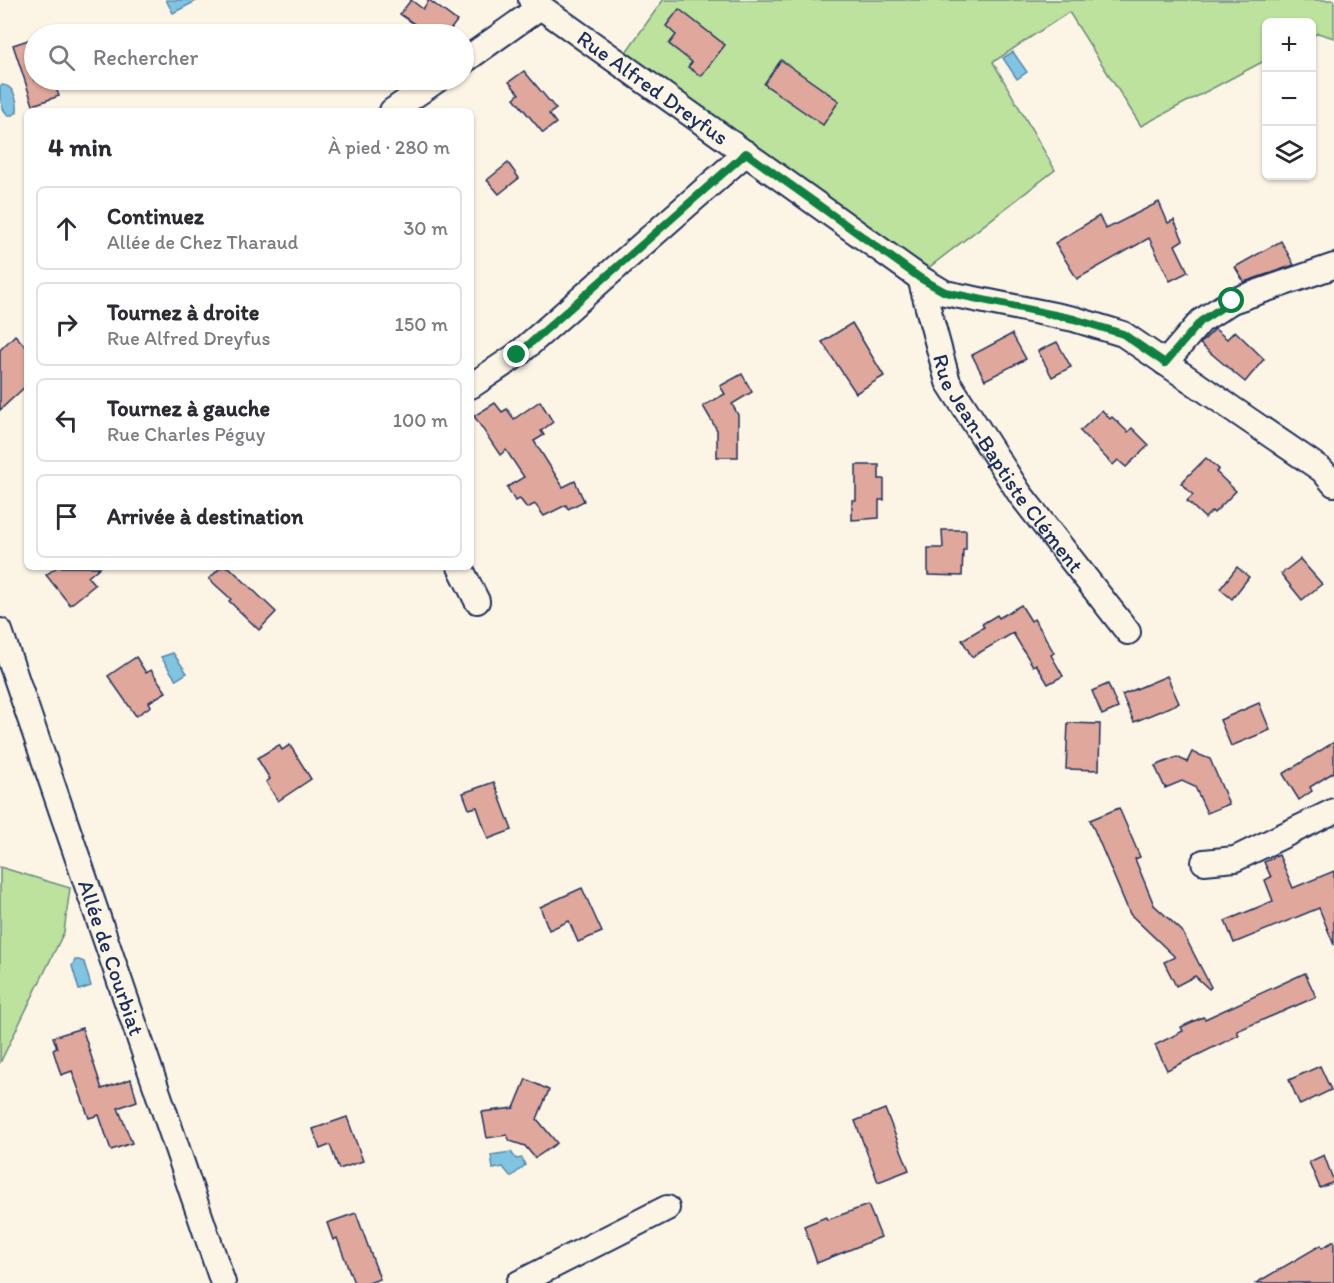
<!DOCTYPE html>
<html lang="fr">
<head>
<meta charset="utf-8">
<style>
	body { margin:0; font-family:Itim,sans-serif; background:#f2f2f3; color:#2b2b33 }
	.controls { position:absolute; right:18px; top:18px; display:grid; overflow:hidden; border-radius:9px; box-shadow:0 2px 4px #0004 }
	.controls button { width:54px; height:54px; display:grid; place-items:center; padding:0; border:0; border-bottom:2px solid #e1e1e2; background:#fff; color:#2b2b33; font:30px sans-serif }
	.stop { position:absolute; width:18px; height:18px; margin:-14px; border:4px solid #0b8043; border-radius:50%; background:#fff }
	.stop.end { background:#0b8043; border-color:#fff; box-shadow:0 2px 6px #0008 }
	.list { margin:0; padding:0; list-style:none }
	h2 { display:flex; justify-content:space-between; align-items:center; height:78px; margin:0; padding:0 24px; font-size:26px }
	h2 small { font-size:20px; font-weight:400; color:#7c7c81 }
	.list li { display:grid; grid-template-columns:39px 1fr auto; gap:18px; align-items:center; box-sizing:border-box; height:84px; margin:0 12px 12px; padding:0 12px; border:2px solid #e1e1e2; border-radius:9px }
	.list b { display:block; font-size:22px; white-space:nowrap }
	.list p { margin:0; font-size:20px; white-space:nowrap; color:#7c7c81 }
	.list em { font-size:20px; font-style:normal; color:#7c7c81 }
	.icon { flex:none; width:33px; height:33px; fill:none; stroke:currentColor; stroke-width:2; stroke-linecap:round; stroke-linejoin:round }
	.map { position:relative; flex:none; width:1334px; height:1283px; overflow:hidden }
	.search { position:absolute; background:#fff; box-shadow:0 2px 4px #0004; left:24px; top:24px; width:450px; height:66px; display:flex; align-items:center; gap:15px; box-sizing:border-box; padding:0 21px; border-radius:33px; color:#7c7c81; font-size:22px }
	.panel { position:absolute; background:#fff; box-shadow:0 2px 4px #0004; left:24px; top:108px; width:450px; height:462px; border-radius:9px }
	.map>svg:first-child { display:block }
	.green { fill:#bce29d; stroke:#6c887e; stroke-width:1.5 }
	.water { fill:#81c4e2; stroke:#5888ad; stroke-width:1.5 }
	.building { fill:#e0a79c; stroke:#1b2f5e; stroke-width:1.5 }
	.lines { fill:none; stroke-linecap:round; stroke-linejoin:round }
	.street-casing { stroke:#1b2f5e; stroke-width:28 }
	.street { stroke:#fcf5e5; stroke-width:24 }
	.route { stroke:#0b8043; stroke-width:8 }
	.labels { text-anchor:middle; stroke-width:4.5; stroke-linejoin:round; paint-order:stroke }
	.street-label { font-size:22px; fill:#1b2f5e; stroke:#fcf5e5 }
</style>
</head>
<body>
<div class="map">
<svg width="1334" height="1283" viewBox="0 0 1334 1283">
	<rect width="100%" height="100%" fill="#fcf5e5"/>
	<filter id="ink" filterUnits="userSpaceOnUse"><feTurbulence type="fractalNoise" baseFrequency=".0167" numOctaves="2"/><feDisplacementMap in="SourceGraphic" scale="12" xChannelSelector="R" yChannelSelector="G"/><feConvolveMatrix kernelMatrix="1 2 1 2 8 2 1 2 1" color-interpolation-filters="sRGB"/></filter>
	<g filter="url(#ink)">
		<!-- green -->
		<g class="green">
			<polygon points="663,0 1334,0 1334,38 1318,33 1312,36 1312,22 1266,22 1266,60 1141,126 1069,12 993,62 1055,170 923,272 626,52"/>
			<polygon points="0,867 70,888 64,932 0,1063"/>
		</g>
		<!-- water -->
		<g class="water">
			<polygon points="166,0 198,0 173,13"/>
			<polygon points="1013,52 1027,72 1017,79 1003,58"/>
			<path d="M2,85C14,85 18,102 17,112L13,115H8C0,108 0,97 0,86Z"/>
			<polygon points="173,653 187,673 176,680 161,657"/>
			<polygon points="75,960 79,960 84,962 91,986 79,990 72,966"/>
			<polygon points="511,1152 516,1159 522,1158 525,1165 511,1177 503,1167 493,1169 491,1155"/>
		</g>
		<!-- building -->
		<g class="building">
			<polygon points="411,0 423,9 429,0 457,21 447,34 429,34 400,14"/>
			<polygon points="679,9 725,45 701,76 688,67 692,62 669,44 676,35 666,26"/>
			<polygon points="34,38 34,80 53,80 59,96 33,105 13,45"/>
			<polygon points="781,60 839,101 823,125 764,84"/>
			<polygon points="524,71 556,109 549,114 556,123 543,133 514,98 519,94 509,82"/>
			<polygon points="508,163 519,178 499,194 487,180"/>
			<polygon points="1159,202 1168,223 1174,220 1183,240 1175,245 1188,272 1170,281 1149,238 1077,279 1055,243 1099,216 1106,229"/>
			<polygon points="1281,241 1294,265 1244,282 1235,267"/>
			<polygon points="852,323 884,376 856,393 822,342"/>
			<polygon points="1215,329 1227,339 1235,331 1264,359 1245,382 1200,344"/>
			<polygon points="1012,334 1026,359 985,380 972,355"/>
			<polygon points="15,335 27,348 27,385 0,410 0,350"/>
			<polygon points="1057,342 1071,367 1052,377 1038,351"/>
			<polygon points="742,374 752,392 732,404 738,415 738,457 717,457 717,430 703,406 725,394 720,386"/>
			<polygon points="540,401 553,422 541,431 544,435 534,441 563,487 575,481 584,501 568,509 566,505 544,516 535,504 527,508 520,499 515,501 507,487 524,477 506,450 500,455 474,416 495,403 502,412 507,409 514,419"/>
			<polygon points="1102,410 1110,419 1112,417 1128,432 1132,428 1149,445 1126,467 1118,460 1113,465 1080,431"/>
			<polygon points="1206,458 1219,469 1216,472 1236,491 1214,513 1212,511 1205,518 1187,501 1193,495 1181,483"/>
			<polygon points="856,465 879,465 879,479 884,479 884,500 879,500 879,518 852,520 852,500 856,500"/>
			<polygon points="942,530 966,530 966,550 963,550 962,576 928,575 928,548 943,548"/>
			<polygon points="1300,559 1322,584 1302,600 1281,574"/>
			<polygon points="57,567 100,567 88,577 95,585 70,605 46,575"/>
			<polygon points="221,567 229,567 276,612 259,630 229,601 231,599 209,579"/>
			<polygon points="1237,567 1249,577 1232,599 1220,589"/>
			<polygon points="1021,605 1031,621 1034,619 1041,630 1054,653 1051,655 1063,676 1048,684 1036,664 1033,666 1013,633 972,657 962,640 984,627 982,624 997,615 999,618"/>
			<polygon points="136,657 146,673 151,670 166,692 149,702 151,706 136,716 108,676"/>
			<polygon points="1167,676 1179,703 1134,722 1122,695"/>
			<polygon points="1108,684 1118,708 1102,715 1092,691"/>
			<polygon points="1259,703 1270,730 1231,746 1220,720"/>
			<polygon points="1068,723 1100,724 1099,770 1066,769"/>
			<polygon points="1334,742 1334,772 1310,787 1312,791 1299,800 1283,774"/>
			<polygon points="279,745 282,750 290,745 311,779 278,801 266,782 270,779 257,758"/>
			<polygon points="1192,752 1210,759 1229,804 1207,813 1195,787 1182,781 1165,788 1155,766 1177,757 1187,762"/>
			<polygon points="494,782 512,830 488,839 477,807 469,809 463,793"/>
			<polygon points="1119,808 1140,857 1135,859 1154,905 1182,931 1211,987 1209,989 1195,976 1176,986 1164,962 1175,957 1130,914 1090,820"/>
			<polygon points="1279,855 1293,888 1334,871 1334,945 1319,908 1234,943 1225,921 1273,901 1265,880 1271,877 1264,862"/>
			<polygon points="582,888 602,932 578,942 569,921 549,930 540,907"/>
			<polygon points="1305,973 1316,997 1237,1031 1239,1035 1167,1070 1155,1045 1183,1031 1181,1027 1203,1017 1205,1019"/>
			<polygon points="82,1028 102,1089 131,1079 137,1101 118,1108 132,1143 111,1150 99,1115 89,1118 72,1071 61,1075 53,1050 57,1048 53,1037"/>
			<polygon points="1320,1066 1331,1090 1300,1105 1289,1080"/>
			<polygon points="526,1079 549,1090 537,1119 557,1143 535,1158 525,1146 510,1141 507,1135 487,1138 482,1112 514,1108"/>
			<polygon points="885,1109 909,1170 878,1182 855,1121"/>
			<polygon points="347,1117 363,1161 339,1169 330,1145 320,1149 313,1129"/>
			<polygon points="1324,1155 1334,1182 1320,1188 1309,1162"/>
			<polygon points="868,1205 881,1237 817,1263 804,1226 826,1217 827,1220"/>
			<polygon points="356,1213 380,1279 368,1283 354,1283 337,1238 333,1240 327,1223"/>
			<polygon points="1334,1241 1334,1283 1256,1283 1321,1245 1322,1248"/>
		</g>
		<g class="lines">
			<defs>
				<g id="street">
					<path id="s1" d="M531,0L920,278L945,293L1074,319L1123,334L1322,470L1334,484"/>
					<polyline points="464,61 540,7"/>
					<polyline points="392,111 437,80"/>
					<path id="s2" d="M920,278L948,382L1020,494L1128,632"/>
					<polyline points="1165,363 1201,321 1232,301 1334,266"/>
					<polyline points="471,386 517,355 746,153"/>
					<polyline points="460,567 477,601"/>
					<path id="s3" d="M0,631L223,1283"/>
					<polyline points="1204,862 1235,859 1334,811"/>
					<polyline points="519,1283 667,1208"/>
				</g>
			</defs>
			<!-- street casing -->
			<use href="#street" class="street-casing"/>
			<!-- street -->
			<use href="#street" class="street"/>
		</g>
	</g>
	<g class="lines" filter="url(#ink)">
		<!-- route -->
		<polyline class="route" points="517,355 746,153 920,278 945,292 1074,319 1123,334 1165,363 1201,321 1232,301"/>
	</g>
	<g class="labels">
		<!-- street labels -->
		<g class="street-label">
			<text dy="8" stroke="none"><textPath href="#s1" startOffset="150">Rue Alfred Dreyfus</textPath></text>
			<text dy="8" stroke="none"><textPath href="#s2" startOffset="208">Rue Jean-Baptiste Clément</textPath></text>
			<text dy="8" stroke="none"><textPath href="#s3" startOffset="345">Allée de Courbiat</textPath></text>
		</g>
	</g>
</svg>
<div class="controls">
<button>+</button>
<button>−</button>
<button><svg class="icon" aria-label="layers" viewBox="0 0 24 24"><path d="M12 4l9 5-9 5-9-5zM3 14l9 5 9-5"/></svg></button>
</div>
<div class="stop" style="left:1232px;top:301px"></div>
<div class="stop end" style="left:517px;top:355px"></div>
<div class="search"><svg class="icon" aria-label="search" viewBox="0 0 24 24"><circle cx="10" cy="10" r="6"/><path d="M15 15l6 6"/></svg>Rechercher</div>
<section class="panel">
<h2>4 min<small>À pied · 280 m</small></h2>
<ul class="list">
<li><svg class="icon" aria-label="ahead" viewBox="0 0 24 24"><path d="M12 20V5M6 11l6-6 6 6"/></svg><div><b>Continuez</b><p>Allée de Chez Tharaud</p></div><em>30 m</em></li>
<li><svg class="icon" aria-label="right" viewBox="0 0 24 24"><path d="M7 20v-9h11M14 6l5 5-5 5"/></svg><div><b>Tournez à droite</b><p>Rue Alfred Dreyfus</p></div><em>150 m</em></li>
<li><svg class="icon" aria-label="left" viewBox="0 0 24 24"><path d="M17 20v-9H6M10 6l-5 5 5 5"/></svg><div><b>Tournez à gauche</b><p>Rue Charles Péguy</p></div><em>100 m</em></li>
<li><svg class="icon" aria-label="arrive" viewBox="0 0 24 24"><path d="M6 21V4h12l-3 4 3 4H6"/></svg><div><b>Arrivée à destination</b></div></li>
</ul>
</section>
</div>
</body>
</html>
